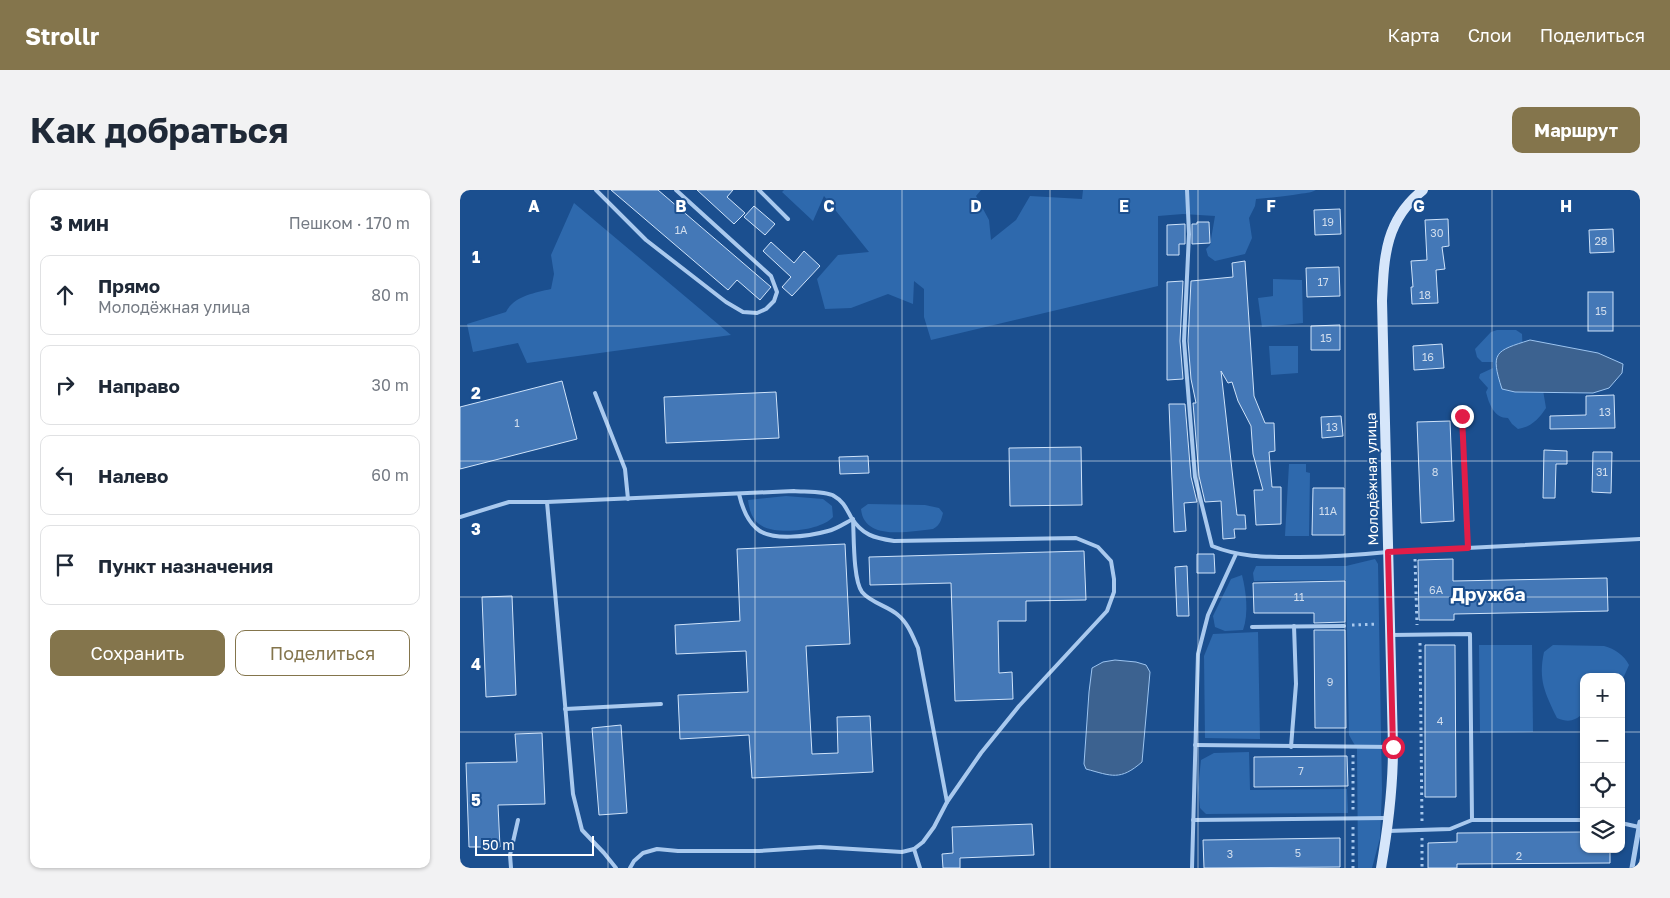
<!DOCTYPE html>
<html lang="ru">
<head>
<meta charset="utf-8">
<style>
	body { margin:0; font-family:"Golos Text",sans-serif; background:#f2f2f3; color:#1f2937 }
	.controls { position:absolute; right:15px; bottom:15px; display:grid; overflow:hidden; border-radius:10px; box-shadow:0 1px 4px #0004 }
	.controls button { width:45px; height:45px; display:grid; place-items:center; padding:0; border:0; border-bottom:1px solid #e0e1e3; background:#fff; color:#1f2937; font:25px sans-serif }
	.scale { position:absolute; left:15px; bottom:12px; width:119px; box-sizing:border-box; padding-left:5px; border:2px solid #fff; border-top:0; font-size:14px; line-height:18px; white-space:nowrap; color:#fff; -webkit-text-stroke:4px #1b4f8f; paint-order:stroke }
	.stop { position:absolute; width:15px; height:15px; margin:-11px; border:4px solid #e11d48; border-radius:50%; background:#fff }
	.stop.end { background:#e11d48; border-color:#fff; box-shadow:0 1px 5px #0008 }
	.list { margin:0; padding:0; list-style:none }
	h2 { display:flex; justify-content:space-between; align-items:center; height:65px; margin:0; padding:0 20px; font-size:21px }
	h2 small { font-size:16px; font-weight:400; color:#747a83 }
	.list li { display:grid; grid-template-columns:32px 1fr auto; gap:15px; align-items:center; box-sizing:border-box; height:80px; margin:0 10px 10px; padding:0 10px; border:1px solid #e0e1e3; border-radius:10px }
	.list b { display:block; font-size:19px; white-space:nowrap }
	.list p { margin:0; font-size:16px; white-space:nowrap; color:#747a83 }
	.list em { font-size:16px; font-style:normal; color:#747a83 }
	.actions { display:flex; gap:10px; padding:15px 20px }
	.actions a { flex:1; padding:11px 0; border:1px solid #84754c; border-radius:10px; text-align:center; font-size:18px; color:#84754c }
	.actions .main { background:#84754c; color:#fff }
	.icon { flex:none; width:28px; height:28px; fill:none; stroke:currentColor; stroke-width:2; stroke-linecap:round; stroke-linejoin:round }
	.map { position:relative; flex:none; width:1180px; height:678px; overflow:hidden; border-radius:10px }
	header { display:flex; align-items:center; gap:30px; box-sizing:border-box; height:70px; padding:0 25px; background:#84754c; color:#fff }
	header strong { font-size:24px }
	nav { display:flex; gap:28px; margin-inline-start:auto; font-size:18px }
	.intro { display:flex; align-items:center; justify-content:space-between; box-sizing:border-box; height:120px; padding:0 30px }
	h1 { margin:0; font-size:35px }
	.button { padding:12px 22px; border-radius:10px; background:#84754c; color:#fff; font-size:18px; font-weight:700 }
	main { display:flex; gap:30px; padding:0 30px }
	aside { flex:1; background:#fff; border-radius:10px; box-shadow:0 1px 4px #0004 }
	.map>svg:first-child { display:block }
	.green { fill:#2e69ad }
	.water { fill:#3c6290; stroke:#9cc4f0 }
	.building { fill:#4478b7; stroke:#cfe3fa }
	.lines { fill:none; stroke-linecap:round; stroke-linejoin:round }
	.path { stroke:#a9c9ee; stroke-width:3; stroke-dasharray:2.5 4; stroke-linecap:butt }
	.lane { stroke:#a9c9ee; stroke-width:4 }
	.street { stroke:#a9c9ee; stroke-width:5 }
	.secondary { stroke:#d6e6fa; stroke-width:10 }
	.route { stroke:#e11d48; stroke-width:6 }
	.grid { fill:none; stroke:#fff; stroke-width:1; stroke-opacity:0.55 }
	.labels { text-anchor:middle; stroke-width:4; stroke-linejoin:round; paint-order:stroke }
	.number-label { font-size:11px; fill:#d0dded }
	.street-label { font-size:14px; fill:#fff; stroke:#1b4f8f }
	.district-label { font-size:19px; font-weight:bold; fill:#fff; stroke:#1b4f8f }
	.grid-label { font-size:16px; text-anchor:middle; font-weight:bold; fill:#fff; stroke:#1b4f8f; stroke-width:4; stroke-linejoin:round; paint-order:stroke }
</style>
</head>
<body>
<header>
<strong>Strollr</strong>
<nav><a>Карта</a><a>Слои</a><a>Поделиться</a></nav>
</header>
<div class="intro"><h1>Как добраться</h1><a class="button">Маршрут</a></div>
<main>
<aside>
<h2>3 мин<small>Пешком · 170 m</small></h2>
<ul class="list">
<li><svg class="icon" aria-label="ahead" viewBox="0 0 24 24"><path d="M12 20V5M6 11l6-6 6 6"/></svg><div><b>Прямо</b><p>Молодёжная улица</p></div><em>80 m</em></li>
<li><svg class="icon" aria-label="right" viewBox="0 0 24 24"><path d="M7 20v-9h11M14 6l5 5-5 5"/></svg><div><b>Направо</b></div><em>30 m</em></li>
<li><svg class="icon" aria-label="left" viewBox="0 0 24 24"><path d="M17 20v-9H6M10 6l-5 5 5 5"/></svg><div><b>Налево</b></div><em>60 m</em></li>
<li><svg class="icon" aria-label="arrive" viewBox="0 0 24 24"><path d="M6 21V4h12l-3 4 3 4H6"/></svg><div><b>Пункт назначения</b></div></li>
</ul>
<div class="actions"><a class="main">Сохранить</a><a>Поделиться</a></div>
</aside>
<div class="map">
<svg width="1180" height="678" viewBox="0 0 1180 678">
	<rect width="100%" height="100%" fill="#1b4f8f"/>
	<!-- green -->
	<g class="green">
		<path d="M324,0H521L516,6L529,30L531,50L556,30L570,6L622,9L623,0H856C849,4 841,3 833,5C820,7 808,8 796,9L795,16L789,28L792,48L785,64L755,71L748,66L746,59L750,55L755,26L723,24L698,26V96L471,150L464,127V99L454,91L453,114L428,104L391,118L365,119L357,89L378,65L409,62L364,6L353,31L322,2Z"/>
		<path d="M114,13L271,145L67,173L58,153L13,162L7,134L46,122C54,106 74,103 91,99L94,84L91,65Z"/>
		<polygon points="813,89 842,90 843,133 802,137 798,108 813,106"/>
		<path d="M1037,140H1056L1062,144L1063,165L1083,200L1086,218C1079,229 1071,237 1058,239L1052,234L1048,228C1034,228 1029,214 1026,202L1028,198L1019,188L1020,184L1033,178V172H1022L1017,167L1015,159L1031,142Z"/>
		<polygon points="809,156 838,156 838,183 811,185"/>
		<polygon points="829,274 846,274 846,282 850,283 849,346 825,346"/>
		<path d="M326,306L363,309L372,316L373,327C361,341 314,346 299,334C292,329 289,319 288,310Z"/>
		<path d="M408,314L465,315L479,318L483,323C481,331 480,335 473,339C451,341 404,352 401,319Z"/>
		<polygon points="915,369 918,374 922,600 920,648 912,678 898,678 897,559 889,545 886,390 794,391 793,383 796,376 886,376"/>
		<path d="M782,385C786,401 789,423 783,440L765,441L755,437L753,426L771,389Z"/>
		<polygon points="798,442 800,549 745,548 744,466 753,444"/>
		<polygon points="1019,455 1072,455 1073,542 1020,543"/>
		<path d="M1093,455L1144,456C1155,459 1164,465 1169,475L1161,493V487H1124V523C1114,531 1109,533 1097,528C1085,503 1078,490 1084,462Z"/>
		<polygon points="789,562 790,600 887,599 888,623 746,624 740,618 738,598 741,570 754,563"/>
	</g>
	<!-- water -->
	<g class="water">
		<path d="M1070,150L1138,163L1163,174L1162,183L1149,198L1133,203L1055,202L1042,199C1030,162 1035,161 1070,150Z"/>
		<path d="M655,470L676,472L686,475L690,482L682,572C660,591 652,586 626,579L624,574L629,502L632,478L643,472Z"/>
	</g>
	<!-- building -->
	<g class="building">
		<polygon points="151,0 198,0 311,97 300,110 277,90 268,100"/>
		<polygon points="237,0 273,0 267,7 285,23 274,34"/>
		<polygon points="294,16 315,34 305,45 284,27"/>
		<polygon points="880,19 881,44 855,45 854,20"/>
		<polygon points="988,29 989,56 982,57 985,79 976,80 978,113 952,114 951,97 953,97 951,71 967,70 965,30"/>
		<polygon points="737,32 749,32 750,53 732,54 732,34 737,34"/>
		<polygon points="725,34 725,54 719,54 719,65 707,65 707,35"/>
		<polygon points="1153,39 1154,62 1130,63 1129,40"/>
		<polygon points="311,52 334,73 344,61 360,76 332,106 322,97 331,87 303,61"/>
		<polygon points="785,71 794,206 805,233 814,233 815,261 809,262 812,297 821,297 821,334 796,335 794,300 803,300 793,264 791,236 778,211 772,192 768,193 761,181 777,325 785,325 786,339 774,339 775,348 763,349 761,311 745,312 739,286 733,213 736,213 731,189 728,151 731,91 773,87 772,73"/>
		<polygon points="879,77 880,106 847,107 846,78"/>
		<polygon points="723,91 720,151 723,189 707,190 707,92"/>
		<rect x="1128" y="102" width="25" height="39"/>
		<polygon points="880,135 880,160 851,160 851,136"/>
		<polygon points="982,154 984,178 954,180 953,156"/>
		<polygon points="102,191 117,249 0,279 0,217"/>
		<polygon points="316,202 319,248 206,253 204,207"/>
		<polygon points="1154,205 1155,238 1090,239 1090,226 1126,225 1126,206"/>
		<polygon points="709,214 725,214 731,287 737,312 724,313 726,341 714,342"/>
		<polygon points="881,226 883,246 862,248 861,227"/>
		<polygon points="990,231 994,331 961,333 957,232"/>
		<polygon points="621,257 622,315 550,316 549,258"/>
		<polygon points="1084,260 1107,261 1107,274 1096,274 1095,308 1083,308"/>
		<polygon points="1133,262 1152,262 1151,303 1132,302"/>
		<polygon points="408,266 409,283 380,284 379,267"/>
		<polygon points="853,298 884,298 884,345 852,345"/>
		<polygon points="385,354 390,454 346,456 352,564 378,563 377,527 410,526 413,582 292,588 289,545 220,549 218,505 288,502 286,461 216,464 215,435 280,431 277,359"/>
		<polygon points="624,361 626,410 566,411 566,431 538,431 539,483 552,482 553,509 495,511 491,393 410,395 409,367"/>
		<polygon points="737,364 754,364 755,383 737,383"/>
		<polygon points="993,369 993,391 1147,388 1148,421 994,424 994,430 959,430 958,370"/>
		<polygon points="727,376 729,426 717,426 715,377"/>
		<polygon points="885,391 885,432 854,433 854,423 794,423 793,393"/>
		<polygon points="52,406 56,505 26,507 22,407"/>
		<polygon points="854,440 885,440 886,538 855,538"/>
		<polygon points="965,455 995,455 996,607 965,607"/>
		<polygon points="161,535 167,623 139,625 132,538"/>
		<polygon points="82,543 85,614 38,615 40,657 9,657 6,573 57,572 55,544"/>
		<polygon points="887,566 888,596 794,597 794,567"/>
		<polygon points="572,634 574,665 500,668 500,678 483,678 482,664 493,663 492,637"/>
		<polygon points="1124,642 1124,659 1150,659 1150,673 997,674 997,678 968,678 968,653 997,652 997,643"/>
		<polygon points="880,648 880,677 744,678 743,650"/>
	</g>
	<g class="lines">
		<!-- path -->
		<g class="path">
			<polyline points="955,369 957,435"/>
			<polyline points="892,435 918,434"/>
			<polyline points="960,453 962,632"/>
			<polyline points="893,565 893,621"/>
			<polyline points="893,637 893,678"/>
			<polyline points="962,648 962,678"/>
		</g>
		<!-- lane -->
		<g class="lane">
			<polyline points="136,0 186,50 266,112 283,122 297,123 306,119 314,111 317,102 311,86 216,0"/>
			<polyline points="299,0 328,29"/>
			<path d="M727,0L729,44L724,151L735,287L752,356C782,368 808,367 839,367C869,367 898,365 928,362L1180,349"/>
			<polyline points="135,203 165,279 168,309"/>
			<polyline points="1002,226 1008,358"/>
			<path d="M279,304C282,317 286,329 296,338C310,352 350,346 368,341C377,339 385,333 393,329C394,346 393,390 402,402C411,413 428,416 438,425C448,433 453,447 458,458L487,612"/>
			<polyline points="87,312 113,604 122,640 144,663 156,678"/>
			<path d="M0,327L49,312H87L334,301C344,302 366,301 374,306C383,311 386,318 391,327C402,345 414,348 434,351L616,348L638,357L651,371L654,389V402L647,421L559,516L521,563L487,612L474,637L463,652L454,659L442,662L360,657L299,661H218L197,659L183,663L174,671L170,678"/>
			<polyline points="792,437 884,436"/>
			<polyline points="931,445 1010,444 1012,630"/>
			<polyline points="105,519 201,514"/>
			<polyline points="735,555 933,557"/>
			<polyline points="831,557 836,494 834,436"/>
			<polyline points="733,630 926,628"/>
			<polyline points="1161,633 1179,637"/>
			<polyline points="928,641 990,639 1012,630 1124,630"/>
			<polyline points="454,659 460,678"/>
			<polyline points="51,678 50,665 58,630"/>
			<polyline points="732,678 738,464 748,425 776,364"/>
		</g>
		<!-- street -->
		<polyline class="street" points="1172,678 1180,632"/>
		<!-- secondary -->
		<path class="secondary" d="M921,678C928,638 933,598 933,557L922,111C924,67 925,30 963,0"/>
	</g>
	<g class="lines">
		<!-- route -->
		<polyline class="route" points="933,557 928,362 1008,358 1002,226"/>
	</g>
	<!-- grid -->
	<path class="grid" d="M148,0V678M295,0V678M442,0V678M590,0V678M738,0V678M885,0V678M1032,0V678M0,136H1180M0,271H1180M0,407H1180M0,542H1124M1161,542H1180"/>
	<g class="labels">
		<!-- number labels -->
		<g class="number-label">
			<text x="868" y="36">19</text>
			<text x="221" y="44">1А</text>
			<text x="977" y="47">30</text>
			<text x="1141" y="55">28</text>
			<text x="863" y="96">17</text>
			<text x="965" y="109">18</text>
			<text x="1141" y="125">15</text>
			<text x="866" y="152">15</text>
			<text x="968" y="171">16</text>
			<text x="1145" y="226">13</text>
			<text x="57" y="237">1</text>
			<text x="872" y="241">13</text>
			<text x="975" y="286">8</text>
			<text x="1142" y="286">31</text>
			<text x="868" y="325">11А</text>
			<text x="976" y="404">6А</text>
			<text x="839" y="411">11</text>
			<text x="870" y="496">9</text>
			<text x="980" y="535">4</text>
			<text x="841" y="585">7</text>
			<text x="838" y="667">5</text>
			<text x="770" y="668">3</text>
			<text x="1059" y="670">2</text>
		</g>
		<!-- street labels -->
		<g class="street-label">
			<text transform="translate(912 289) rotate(-91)" y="5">Молодёжная улица</text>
		</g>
		<!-- district labels -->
		<g class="district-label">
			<text x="1028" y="411">Дружба</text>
		</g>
	</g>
	<g class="grid-label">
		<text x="74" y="22">A</text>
		<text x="221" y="22">B</text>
		<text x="369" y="22">C</text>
		<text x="516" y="22">D</text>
		<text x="664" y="22">E</text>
		<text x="811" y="22">F</text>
		<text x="959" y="22">G</text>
		<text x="1106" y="22">H</text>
		<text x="16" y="73">1</text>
		<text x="16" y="209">2</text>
		<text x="16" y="345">3</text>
		<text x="16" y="480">4</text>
		<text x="16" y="616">5</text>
	</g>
</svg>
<div class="controls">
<button>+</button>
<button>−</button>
<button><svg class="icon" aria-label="locate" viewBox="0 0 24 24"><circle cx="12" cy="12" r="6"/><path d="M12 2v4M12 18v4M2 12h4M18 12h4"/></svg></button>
<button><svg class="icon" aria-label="layers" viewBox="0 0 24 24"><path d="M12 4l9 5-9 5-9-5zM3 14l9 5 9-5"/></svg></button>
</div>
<div class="scale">50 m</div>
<div class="stop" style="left:933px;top:557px"></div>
<div class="stop end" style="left:1002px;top:226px"></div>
</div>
</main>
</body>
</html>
